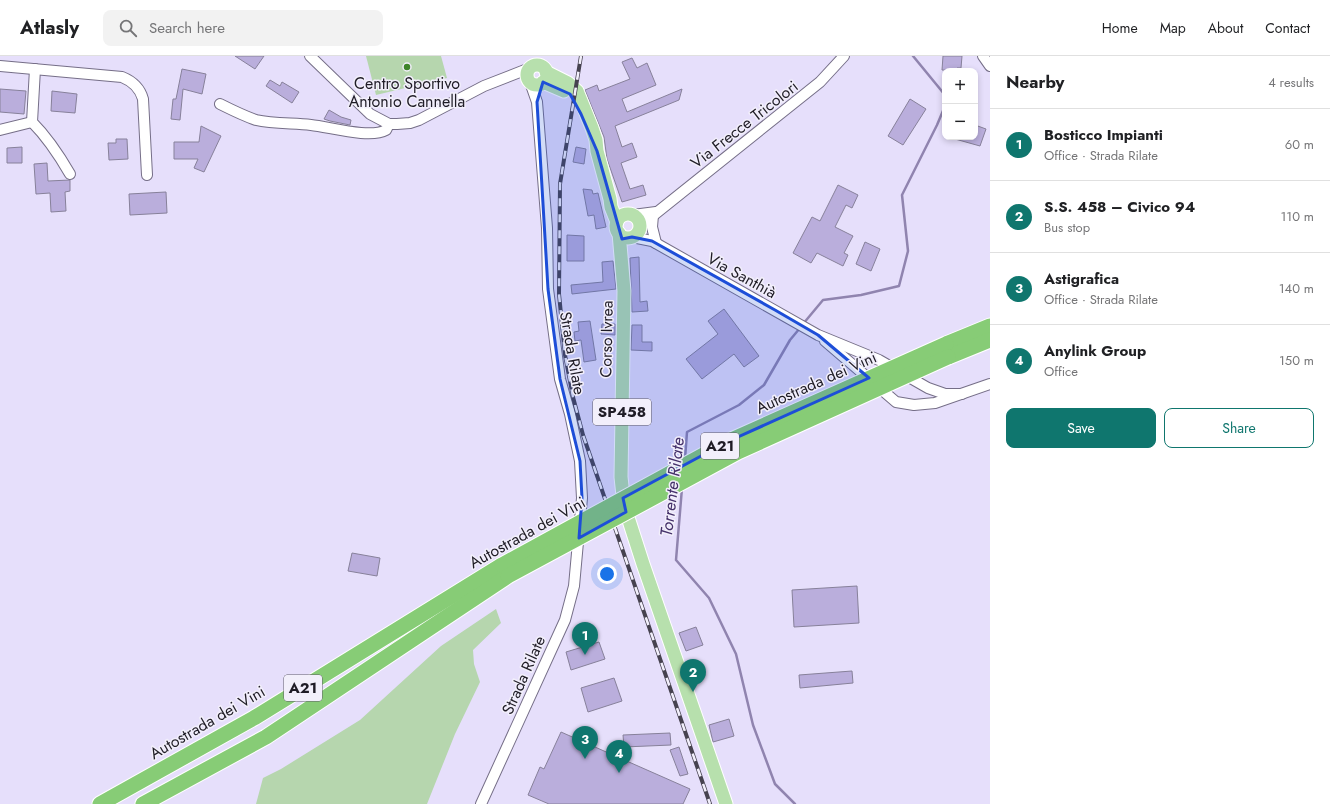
<!DOCTYPE html>
<html lang="en">
<head>
<meta charset="utf-8">
<style>
	body { margin:0; font-family:Jost,sans-serif; background:#f2f2f2; color:#202124 }
	.controls { position:absolute; right:12px; top:12px; display:grid; overflow:hidden; border-radius:8px; box-shadow:0 2px 6px #0003 }
	.controls button { width:36px; height:36px; display:grid; place-items:center; padding:0; border:0; border-bottom:1px solid #e0e0e0; background:#fff; color:#202124; font:20px sans-serif }
	.you { position:absolute; left:607px; top:518px; width:14px; height:14px; margin:-10px; border:3px solid #fff; border-radius:50%; background:#1a73e8; box-shadow:0 0 0 6px #1a73e833 }
	.badge { display:grid; place-items:center; width:26px; height:26px; border-radius:50%; background:#0f766e; color:#fff; font-size:13px; font-weight:700 }
	.pin { position:absolute; translate:-50% -33px; filter:drop-shadow(0 1px 2px #0008) }
	.pin::after { content:''; position:absolute; top:21px; width:14px; height:12px; background:inherit; clip-path:polygon(0 0,100% 0,50% 100%) }
	.list { margin:0; padding:0; list-style:none }
	h2 { display:flex; justify-content:space-between; align-items:center; height:52px; margin:0; padding:0 16px; font-size:17px }
	h2 small { font-size:13px; font-weight:400; color:#757577 }
	.list li { display:grid; grid-template-columns:26px 1fr auto; gap:12px; align-items:center; box-sizing:border-box; height:72px; padding:0 16px; border-top:1px solid #e0e0e0 }
	.list b { display:block; font-size:15px; white-space:nowrap }
	.list p { margin:0; font-size:13px; white-space:nowrap; color:#757577 }
	.list em { font-size:13px; font-style:normal; color:#757577 }
	.actions { display:flex; gap:8px; padding:12px 16px }
	.actions a { flex:1; padding:9px 0; border:1px solid #0f766e; border-radius:8px; text-align:center; font-size:14px; color:#0f766e }
	.actions .main { background:#0f766e; color:#fff }
	.icon { flex:none; width:22px; height:22px; fill:none; stroke:currentColor; stroke-width:2; stroke-linecap:round; stroke-linejoin:round }
	.map { position:relative; flex:none; width:990px; height:748px; overflow:hidden }
	header { display:flex; align-items:center; gap:24px; box-sizing:border-box; height:56px; padding:0 20px; background:#fff; border-bottom:1px solid #e0e0e0 }
	header strong { font-size:19px }
	nav { display:flex; gap:22px; margin-inline-start:auto; font-size:14px }
	.search { width:280px; height:36px; background:#f2f2f2; display:flex; align-items:center; gap:10px; box-sizing:border-box; padding:0 14px; border-radius:8px; color:#757577; font-size:15px }
	main { display:flex }
	aside { flex:1; background:#fff }
	.map>svg:first-child { display:block }
	.green { fill:#b6d6ae }
	.lines { fill:none; stroke-linecap:round; stroke-linejoin:round }
	.stream { stroke:#9084af; stroke-width:2.5 }
	.building { fill:#baaedc; stroke:#87819a }
	.minor-casing { stroke:#756e87; stroke-width:12 }
	.major-casing { stroke:#fff; stroke-width:15 }
	.highway-casing { stroke:#fff; stroke-width:17 }
	.minor { stroke:#fff; stroke-width:10 }
	.major { stroke:#b7e0ad; stroke-width:13 }
	.highway { stroke:#87cc76; stroke-width:15 }
	.rail-casing { stroke:#46424f; stroke-width:4 }
	.rail { stroke:#f2effb; stroke-width:2.5; stroke-dasharray:8; stroke-linecap:butt }
	.highway-bridge-casing { stroke:#fff; stroke-width:17; stroke-linecap:butt }
	.highway-bridge { stroke:#87cc76; stroke-width:15 }
	.marked { fill:#1d4ed8; fill-opacity:0.2; stroke:#1d4ed8; stroke-width:3; stroke-linejoin:round }
	.poi-dot { fill:#3e852a; stroke:#f2effb; stroke-width:1.5 }
	.labels { text-anchor:middle; stroke-width:3; stroke-linejoin:round; paint-order:stroke }
	.shield { fill:#f2effb; stroke:#5e5b66; stroke-width:1 }
	.shield-label { font-size:15px; font-weight:bold; fill:#1f1c26 }
	.poi-label { font-size:16px; fill:#1f1c26; stroke:#f2effb }
	.street-label { font-size:16px; fill:#1f1c26; stroke:#f2effb }
	.water-label { font-size:17px; font-style:italic; fill:#45316a; stroke:#f2effb }
</style>
</head>
<body>
<header>
<strong>Atlasly</strong>
<div class="search"><svg class="icon" aria-label="search" viewBox="0 0 24 24"><circle cx="10" cy="10" r="6"/><path d="M15 15l6 6"/></svg>Search here</div>
<nav><a>Home</a><a>Map</a><a>About</a><a>Contact</a></nav>
</header>
<main>
<div class="map">
<svg width="990" height="748" viewBox="0 0 990 748">
	<rect width="100%" height="100%" fill="#e6dffb"/>
	<!-- green -->
	<g class="green">
		<polygon points="366,0 441,0 447,22 376,39"/>
		<polygon points="496,553 501,567 473,594 474,608 480,626 455,678 427,748 256,748 263,722 281,713 360,664 441,590"/>
	</g>
	<g class="lines">
		<!-- stream -->
		<g class="stream">
			<polyline points="913,0 945,39"/>
			<polyline points="803,268 823,244 861,239 899,230 908,195 902,139 937,69 945,50"/>
			<polyline points="685,403 687,376 739,349 764,329 790,284 800,272"/>
			<polyline points="682,432 676,504 709,542 736,598 753,669 775,728 795,748"/>
		</g>
	</g>
	<!-- building -->
	<g class="building">
		<polygon points="235,0 264,0 255,13"/>
		<polygon points="943,0 962,0 961,12 957,12 957,15 942,14"/>
		<polygon points="632,2 637,12 647,7 656,29 622,43 627,56 682,33 679,44 615,70 622,91 632,87 637,101 621,107 630,133 643,129 646,139 622,146 607,103 604,81 585,34 597,29 599,35 630,23 622,6"/>
		<polygon points="182,13 206,18 202,38 183,33 180,64 171,63 173,43 176,43"/>
		<polygon points="270,24 280,30 282,26 299,36 292,47 266,30"/>
		<polygon points="0,33 26,35 24,58 0,56"/>
		<polygon points="52,35 77,38 75,57 51,55"/>
		<polygon points="910,43 926,53 903,89 888,80"/>
		<polygon points="329,54 341,61 351,64 350,69 330,65 324,63"/>
		<polygon points="975,69 986,73 980,90 955,83 956,81 975,81"/>
		<polygon points="201,70 221,80 204,116 194,112 198,103 174,103 174,86 199,86"/>
		<polygon points="116,83 127,83 128,103 109,104 108,87 116,87"/>
		<polygon points="22,91 22,107 7,107 7,92"/>
		<polygon points="576,91 586,93 584,108 573,106"/>
		<polygon points="47,107 48,125 70,124 70,135 65,136 66,155 51,156 50,137 36,138 34,108"/>
		<polygon points="838,129 858,139 852,152 846,149 835,171 853,180 844,197 848,199 843,210 817,197 811,207 793,197 812,161 820,165"/>
		<polygon points="583,133 592,134 593,138 598,137 606,171 596,173 594,159 588,160"/>
		<polygon points="166,136 167,157 130,159 129,138"/>
		<polygon points="567,179 584,180 584,205 567,205"/>
		<polygon points="865,186 880,193 871,215 856,208"/>
		<polygon points="639,201 640,246 647,245 648,255 632,256 630,202"/>
		<polygon points="613,205 616,233 572,238 571,229 603,226 602,206"/>
		<polygon points="724,253 759,300 744,311 734,298 702,323 686,303 718,278 708,265"/>
		<polygon points="590,265 596,304 584,306 581,284 575,285 574,276 579,275 578,266"/>
		<polygon points="602,268 615,268 615,279 601,278"/>
		<polygon points="632,269 642,269 642,286 652,286 652,295 631,294"/>
		<polygon points="352,497 380,502 377,520 348,515"/>
		<polygon points="857,530 859,567 794,571 792,534"/>
		<polygon points="696,571 703,589 686,595 679,577"/>
		<polygon points="599,586 605,603 571,614 566,596"/>
		<polygon points="852,615 853,627 800,632 799,619"/>
		<polygon points="614,622 622,645 588,656 581,632"/>
		<polygon points="729,663 734,680 713,686 709,669"/>
		<polygon points="561,676 690,733 683,748 549,748 528,739 540,711 544,713"/>
		<polygon points="670,677 671,689 624,691 623,679"/>
		<polygon points="679,691 688,718 680,720 670,694"/>
	</g>
	<g class="lines">
		<defs>
			<g id="minor">
				<polyline points="310,0 370,58 389,68 397,68 410,67 419,64 484,30 530,12"/>
				<polyline points="983,0 990,10"/>
				<path d="M0,10L122,21C132,25 140,32 143,43L147,119"/>
				<path d="M35,13L32,66C48,82 59,99 70,118"/>
				<path d="M220,48C232,54 244,60 256,64C273,68 294,67 311,69C330,71 370,83 386,74L389,68"/>
				<polyline points="0,74 32,66"/>
				<polyline points="633,159 656,156"/>
				<polyline points="653,159 652,171 656,187"/>
				<polyline points="640,170 820,26 844,0"/>
				<polyline points="632,181 652,185 818,279 879,304 928,332 945,338 962,338"/>
				<polyline points="825,285 896,346 914,349 935,347 990,328"/>
				<polyline points="481,748 565,564 574,530 582,442 580,405 570,358 560,323 548,233 547,172 537,46 530,26"/>
			</g>
			<g id="major">
				<circle cx="537" cy="19" r="10"/>
				<polyline points="546,16 568,27 577,35 592,72 596,84 597,95 610,143 611,151 617,166"/>
				<polyline points="543,26 564,35"/>
				<circle cx="628" cy="170" r="12"/>
				<polyline points="619,177 624,235 621,421 624,449 643,508 726,748"/>
			</g>
			<g id="highway">
				<polyline points="946,288 990,270"/>
				<polyline points="948,301 990,284"/>
				<polyline points="100,748 254,662 502,509"/>
				<polyline points="143,748 266,681 508,520"/>
			</g>
		</defs>
		<!-- minor casing -->
		<use href="#minor" class="minor-casing"/>
		<!-- major casing -->
		<use href="#major" class="major-casing"/>
		<!-- highway casing -->
		<use href="#highway" class="highway-casing"/>
		<!-- minor -->
		<use href="#minor" class="minor"/>
		<!-- major -->
		<use href="#major" class="major"/>
		<!-- highway -->
		<use href="#highway" class="highway"/>
		<defs>
			<polyline id="rail" points="581,0 560,128 559,238 565,299 573,341 583,379 710,748"/>
		</defs>
		<!-- rail casing -->
		<use href="#rail" class="rail-casing"/>
		<!-- rail -->
		<use href="#rail" class="rail"/>
		<defs>
			<g id="highway-bridge">
				<polyline points="502,509 729,385 946,288"/>
				<polyline points="508,520 738,396 948,301"/>
			</g>
		</defs>
		<!-- highway-bridge casing -->
		<use href="#highway-bridge" class="highway-bridge-casing"/>
		<!-- highway-bridge -->
		<use href="#highway-bridge" class="highway-bridge"/>
	</g>
	<!-- marked area -->
	<path class="marked" d="M543,26L570,38L581,58L597,95L622,183L632,181L652,185L775,254L818,279L869,322L729,385L623,442L626,456L579,482L582,442L580,405L560,323L548,233L537,46Z"/>
	<!-- markers -->
	<circle class="poi-dot" cx="407" cy="11" r="4"/>
	<g class="labels">
		<!-- shield labels -->
		<g class="shield">
			<rect x="593" y="343" width="58" height="26" rx="3"/>
			<rect x="701" y="377" width="38" height="26" rx="3"/>
			<rect x="284" y="619" width="38" height="26" rx="3"/>
		</g>
		<g class="shield-label">
			<text x="622" y="361">SP458</text>
			<text x="720" y="395">A21</text>
			<text x="303" y="637">A21</text>
		</g>
		<!-- poi labels -->
		<g class="poi-label">
			<text x="407" y="33">Centro Sportivo<tspan x="407" dy="18">Antonio Cannella</tspan></text>
		</g>
		<!-- street labels -->
		<g class="street-label">
			<text transform="translate(744 68) rotate(-38)" y="6">Via Frecce Tricolori</text>
			<text transform="translate(742 219) rotate(29)" y="6">Via Santhià</text>
			<text transform="translate(606 283) rotate(-89)" y="6">Corso Ivrea</text>
			<text transform="translate(573 297) rotate(80)" y="6">Strada Rilate</text>
			<text transform="translate(816 326) rotate(-24)" y="6">Autostrada dei Vini</text>
			<text transform="translate(527 476) rotate(-29)" y="6">Autostrada dei Vini</text>
			<text transform="translate(523 619) rotate(-66)" y="6">Strada Rilate</text>
			<text transform="translate(207 666) rotate(-30)" y="6">Autostrada dei Vini</text>
		</g>
		<!-- water labels -->
		<g class="water-label">
			<text transform="translate(672 431) rotate(-83)" y="6">Torrente Rilate</text>
		</g>
	</g>
</svg>
<div class="controls">
<button>+</button>
<button>−</button>
</div>
<div class="you"></div>
<div class="pin badge" style="left:585px;top:599px">1</div>
<div class="pin badge" style="left:693px;top:636px">2</div>
<div class="pin badge" style="left:585px;top:703px">3</div>
<div class="pin badge" style="left:619px;top:717px">4</div>
</div>
<aside>
<h2>Nearby<small>4 results</small></h2>
<ul class="list">
<li><span class="badge">1</span><div><b>Bosticco Impianti</b><p>Office · Strada Rilate</p></div><em>60 m</em></li>
<li><span class="badge">2</span><div><b>S.S. 458 – Civico 94</b><p>Bus stop</p></div><em>110 m</em></li>
<li><span class="badge">3</span><div><b>Astigrafica</b><p>Office · Strada Rilate</p></div><em>140 m</em></li>
<li><span class="badge">4</span><div><b>Anylink Group</b><p>Office</p></div><em>150 m</em></li>
</ul>
<div class="actions"><a class="main">Save</a><a>Share</a></div>
</aside>
</main>
</body>
</html>
